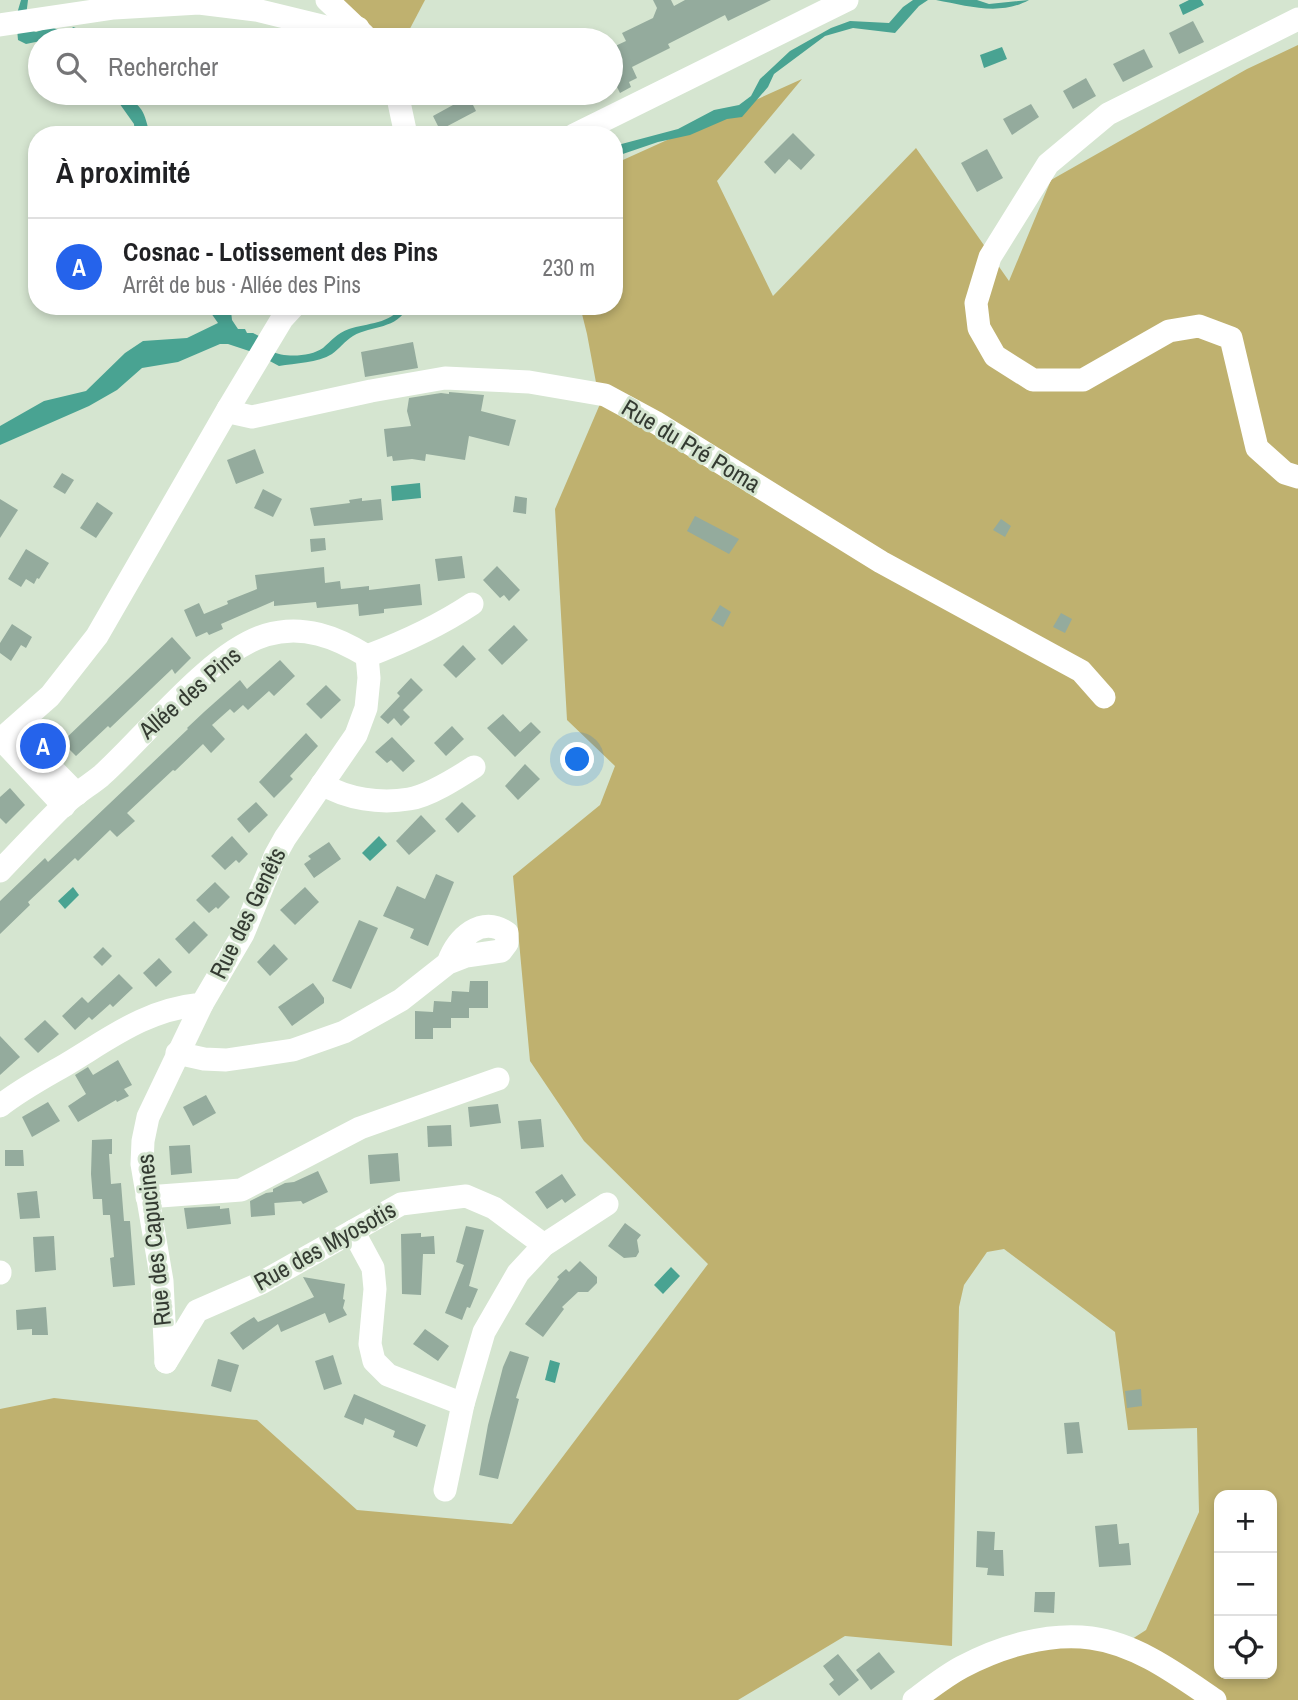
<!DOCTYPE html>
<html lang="fr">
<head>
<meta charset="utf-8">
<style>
	body { margin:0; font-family:"Archivo Narrow",sans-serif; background:#f6f6f6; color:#202124 }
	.controls { position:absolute; right:21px; bottom:21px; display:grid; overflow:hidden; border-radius:14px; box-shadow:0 4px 10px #0003 }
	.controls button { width:63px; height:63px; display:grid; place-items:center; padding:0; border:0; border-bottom:2px solid #e0e0e0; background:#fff; color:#202124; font:35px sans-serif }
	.you { position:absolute; left:578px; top:760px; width:24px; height:24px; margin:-18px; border:5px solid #fff; border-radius:50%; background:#1a73e8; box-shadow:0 0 0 10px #1a73e833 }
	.badge { display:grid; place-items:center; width:46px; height:46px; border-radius:50%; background:#2563eb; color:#fff; font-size:23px; font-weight:700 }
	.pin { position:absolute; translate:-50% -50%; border:4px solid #fff; box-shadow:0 2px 7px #0006 }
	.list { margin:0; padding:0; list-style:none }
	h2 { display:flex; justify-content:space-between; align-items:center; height:91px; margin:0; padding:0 28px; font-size:30px }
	h2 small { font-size:23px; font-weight:400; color:#757577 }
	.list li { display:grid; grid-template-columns:46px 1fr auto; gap:21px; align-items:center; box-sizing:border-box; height:98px; padding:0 28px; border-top:2px solid #e0e0e0 }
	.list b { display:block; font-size:26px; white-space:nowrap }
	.list p { margin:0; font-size:23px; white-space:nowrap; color:#757577 }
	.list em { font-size:23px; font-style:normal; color:#757577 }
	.icon { flex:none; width:38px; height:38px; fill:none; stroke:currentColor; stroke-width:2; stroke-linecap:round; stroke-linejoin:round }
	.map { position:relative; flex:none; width:1298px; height:1700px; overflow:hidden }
	.search { position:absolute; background:#fff; box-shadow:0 4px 10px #0003; left:28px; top:28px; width:595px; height:77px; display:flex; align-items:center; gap:18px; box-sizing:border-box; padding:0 24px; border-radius:38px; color:#757577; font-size:26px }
	.panel { position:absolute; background:#fff; box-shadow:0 4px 10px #0003; left:28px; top:126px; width:595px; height:189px; border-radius:28px }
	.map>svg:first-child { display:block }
	.green { fill:#bfb16f; fill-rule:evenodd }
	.water { fill:#49a392 }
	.building { fill:#94ab9d }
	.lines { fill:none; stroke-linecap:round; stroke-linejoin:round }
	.minor { stroke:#fff; stroke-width:23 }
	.labels { text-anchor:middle; stroke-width:6; stroke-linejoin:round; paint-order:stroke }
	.street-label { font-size:24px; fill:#343b32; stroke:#d5e5d0 }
</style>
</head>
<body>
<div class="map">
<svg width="1298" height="1700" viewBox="0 0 1298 1700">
	<rect width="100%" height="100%" fill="#d5e5d0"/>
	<!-- green -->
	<g class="green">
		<polygon points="338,0 425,0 404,40 377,40"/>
		<path d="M1298,45V1700H931C973,1670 1016,1647 1070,1646C1084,1646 1099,1650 1112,1652L1146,1630L1199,1512L1197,1428L1128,1430L1115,1332L1004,1249L987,1252L964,1285L959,1307L952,1646L845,1636L738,1700H0V1409L54,1398L257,1420L357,1510L512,1524L708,1264L584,1141L530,1061L513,876L600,805L615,766L567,720L555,509L600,404L587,334L580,306H614V164L802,79L717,181L773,296L916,148L1009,281L1051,180L1247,69ZM1219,1495H1272V1674H1219Z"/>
	</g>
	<!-- water -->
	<g class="water">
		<polygon points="21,0 28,0 26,16 31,30 36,32 51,27 64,32 71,30 73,27 101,37 100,40 55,38 26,44 18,40 16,17"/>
		<polygon points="913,0 928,0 919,6 895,33 853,28 825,36 774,74 768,87 742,117 727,119 690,135 658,142 614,157 614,146 678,129 714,110 739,105 751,96 760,79 790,51 831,28 850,21 889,23 903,7"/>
		<path d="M936,0H977L989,4L1029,0C1000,16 968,6 936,0Z"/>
		<polygon points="1189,0 1201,0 1204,5 1183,15 1179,5"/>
		<polygon points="1002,47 1007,59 984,68 980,55"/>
		<path d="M112,93H119L121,101L126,104L134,102C147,112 145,122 151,135H135L134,124Z"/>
		<polygon points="206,306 224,306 231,311 232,320 238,329 245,329 247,333 253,333 261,337 258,354 228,344 220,344 178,362 142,368 117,390 89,406 0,445 0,426 44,401 86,391 125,353 143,341 187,338 218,323"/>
		<path d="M402,306H408C397,330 372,325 353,336C345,341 339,349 332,354C318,363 295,363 279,366L266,359L271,351C284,358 310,357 323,348C331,341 337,333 349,329C367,323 391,324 402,306Z"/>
		<polygon points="420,483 421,498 392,501 391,486"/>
		<polygon points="379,836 387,845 370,861 362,853"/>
		<polygon points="73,887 79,895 65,909 58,901"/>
		<polygon points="671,1267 680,1276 663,1294 654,1285"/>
		<polygon points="550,1360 560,1363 555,1383 545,1380"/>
	</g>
	<!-- building -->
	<g class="building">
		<polygon points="653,0 671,0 674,6 685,0 771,0 728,21 725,15 668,44 670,48 632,67 637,78 629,82 631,87 620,93 611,75 611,48 626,41 622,33 653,18 657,8"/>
		<polygon points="1193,21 1204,42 1179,54 1169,33"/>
		<polygon points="1144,49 1153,67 1123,82 1113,64"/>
		<polygon points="1086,78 1096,96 1073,109 1063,91"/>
		<polygon points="452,93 467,93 476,111 440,130 433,116 453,105 450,99 454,97"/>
		<polygon points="1031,104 1039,117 1012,135 1003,119"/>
		<polygon points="793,133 815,155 801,170 789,159 775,174 764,162"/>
		<polygon points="987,149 1003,178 977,192 961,163"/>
		<polygon points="413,342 418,368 365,377 361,352"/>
		<polygon points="449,392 484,395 481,411 516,420 509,446 469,436 465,460 426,454 425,461 412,459 393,461 392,456 387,457 384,429 411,426 407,411 409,398 441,393 449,394"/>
		<polygon points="255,449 264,473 236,484 227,460"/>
		<polygon points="62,473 74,480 65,494 53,487"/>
		<polygon points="263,489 282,499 273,517 254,508"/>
		<polygon points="515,496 527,498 526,514 513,512"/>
		<polygon points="362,498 362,501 381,499 383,520 314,526 310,508 350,503 349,500"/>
		<polygon points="0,499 18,510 0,538"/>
		<polygon points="97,502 113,513 96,538 80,528"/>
		<polygon points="695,516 739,539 729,554 687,531"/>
		<polygon points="1001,519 1011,526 1005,537 993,530"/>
		<polygon points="325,538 326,550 311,552 310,539"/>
		<polygon points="26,549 49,563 39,579 37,578 34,584 26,579 21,587 8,579"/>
		<polygon points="462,556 465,578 438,581 435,559"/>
		<polygon points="497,566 520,590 509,601 504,595 500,598 483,580"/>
		<polygon points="324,567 325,583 340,581 341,589 369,586 369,590 420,584 422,605 384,609 384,613 359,616 358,604 317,608 316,602 274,606 274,601 221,624 223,629 209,635 207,632 196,637 184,610 199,603 204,614 228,604 227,601 257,589 255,575"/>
		<polygon points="720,605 731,612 723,627 711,620"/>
		<polygon points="1061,613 1072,619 1065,633 1053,627"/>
		<polygon points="12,624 32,637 26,648 21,645 11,661 0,653 0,643"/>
		<polygon points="514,625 528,640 502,665 488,650"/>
		<polygon points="172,637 191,658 175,674 172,669 110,728 108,726 76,756 62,742"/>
		<polygon points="463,645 476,659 456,678 443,665"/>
		<polygon points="280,660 295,676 274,696 269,691 248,710 243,705 234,713 230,709 212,725 225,739 211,753 203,744 175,771 173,770 127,813 135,821 117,837 110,830 78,861 75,858 28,902 30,905 0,934 0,901 45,858 48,862 188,729 187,728 204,712 240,680 247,689"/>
		<polygon points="411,678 423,690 403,710 410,717 401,726 394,718 388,724 380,717 400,696 397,693"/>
		<polygon points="326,685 341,700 321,719 306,704"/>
		<polygon points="503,714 520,732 531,722 541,732 515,757 487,728"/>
		<polygon points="452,726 464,739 446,756 434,743"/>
		<polygon points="306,733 318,746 290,776 293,779 274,798 259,782"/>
		<polygon points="392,737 415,761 403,772 391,760 387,763 375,752"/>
		<polygon points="525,764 540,779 518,800 505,786"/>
		<polygon points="10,788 25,805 6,824 0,818 0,797"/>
		<polygon points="256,802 268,815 249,833 237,819"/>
		<polygon points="462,802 476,816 458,833 445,819"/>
		<polygon points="421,815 436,831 409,855 396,841"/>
		<polygon points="232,836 248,854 239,863 236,860 225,870 211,856"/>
		<polygon points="329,842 341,859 314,878 304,864 311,859 308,856"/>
		<polygon points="436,874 454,882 428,946 410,938 414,929 383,916 397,886 425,899"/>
		<polygon points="215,882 230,897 218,909 216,907 209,913 196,900"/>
		<polygon points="305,887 319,902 295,925 280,910"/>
		<polygon points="359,920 378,928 351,989 332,981"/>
		<polygon points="194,921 208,935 189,954 175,939"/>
		<polygon points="274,944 288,959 270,976 257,962"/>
		<polygon points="103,947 112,956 102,966 93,957"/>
		<polygon points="159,958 172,972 156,987 143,973"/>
		<polygon points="119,974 133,988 113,1007 110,1004 92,1020 89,1017 75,1030 62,1016 82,997 88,1003"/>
		<polygon points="470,981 488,981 488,1008 469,1008 469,1018 451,1018 451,1028 433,1028 433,1039 415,1039 415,1011 433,1012 434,1001 451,1002 452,991 469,992"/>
		<polygon points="313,983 324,998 324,1003 292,1026 278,1007"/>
		<polygon points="45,1020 59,1034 38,1053 24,1039"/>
		<polygon points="0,1036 20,1057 0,1075"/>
		<polygon points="118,1060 132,1085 124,1089 129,1096 117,1102 116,1100 78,1122 68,1106 86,1094 75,1075 88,1067 93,1075"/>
		<polygon points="206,1095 216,1113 193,1126 183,1107"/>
		<polygon points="48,1102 60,1121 32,1137 22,1117"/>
		<polygon points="498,1104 501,1123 470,1127 468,1107"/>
		<polygon points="541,1119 544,1147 521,1149 518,1121"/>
		<polygon points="451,1125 452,1146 428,1147 427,1126"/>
		<polygon points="112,1139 112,1154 109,1154 111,1184 121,1183 124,1221 130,1221 135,1285 113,1287 110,1258 114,1257 110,1215 103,1215 102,1199 93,1199 91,1174 92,1140"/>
		<polygon points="190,1145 192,1173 171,1175 169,1146"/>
		<polygon points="5,1150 23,1150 24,1166 5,1166"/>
		<polygon points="398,1153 400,1181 370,1184 368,1155"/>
		<polygon points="318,1171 328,1192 303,1204 301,1201 274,1203 274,1197 275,1215 251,1217 250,1201 266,1193 273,1192 273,1189 285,1183 294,1182"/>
		<polygon points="562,1174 576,1195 565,1203 562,1199 547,1209 535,1192"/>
		<polygon points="37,1191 40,1218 20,1219 17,1193"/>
		<polygon points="220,1206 220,1209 229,1208 231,1224 187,1229 184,1208"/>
		<polygon points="625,1223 641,1235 637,1240 639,1252 636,1257 624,1258 608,1246"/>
		<polygon points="466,1226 484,1230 469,1286 478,1289 470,1308 467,1307 462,1320 445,1313 464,1265 456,1262"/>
		<polygon points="421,1233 421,1237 434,1236 435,1254 423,1254 421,1295 402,1294 401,1234"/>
		<polygon points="54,1236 56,1270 35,1272 33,1237"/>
		<polygon points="580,1261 597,1277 597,1283 588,1292 578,1292 562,1307 564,1309 543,1337 525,1324 559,1279 557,1277 566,1269 569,1272"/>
		<polygon points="303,1277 345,1284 343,1299 345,1300 343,1308 347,1315 329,1323 325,1313 281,1332 278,1324 243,1350 230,1333 241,1325 254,1317 258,1322 314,1297"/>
		<polygon points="46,1307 48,1335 32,1335 32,1329 17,1330 16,1310"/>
		<polygon points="425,1329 449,1346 438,1361 413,1344"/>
		<polygon points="510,1351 529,1357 516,1398 519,1399 498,1479 479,1475 488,1425 503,1367"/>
		<polygon points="333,1355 342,1384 324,1390 315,1361"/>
		<polygon points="218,1359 239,1365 231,1392 211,1386"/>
		<polygon points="1141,1389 1142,1406 1127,1408 1125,1391"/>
		<polygon points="354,1394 426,1425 417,1447 393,1437 395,1431 365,1418 363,1425 344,1417"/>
		<polygon points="1079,1422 1083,1453 1067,1454 1064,1423"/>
		<polygon points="1117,1524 1119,1544 1129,1543 1131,1565 1099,1567 1095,1526"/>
		<polygon points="977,1531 995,1532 994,1550 1003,1550 1004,1576 987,1575 988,1568 976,1567"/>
		<polygon points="1035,1592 1055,1592 1054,1613 1034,1612"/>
		<polygon points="879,1652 895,1672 871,1690 856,1670"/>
		<polygon points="838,1654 859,1680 839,1696 829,1684 834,1680 823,1666"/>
	</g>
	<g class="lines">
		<!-- minor -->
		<g class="minor">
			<polyline points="327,0 364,35"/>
			<polyline points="1298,19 1108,114 1048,164 990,257 976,303 979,328 995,356 1033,380 1083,380 1169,331 1199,326 1231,338 1257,448 1285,473 1298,477"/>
			<polyline points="0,25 114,8 199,3 256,10 342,31 358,28"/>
			<polyline points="397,93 406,135"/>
			<polyline points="574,135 847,0"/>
			<polyline points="228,409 234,413 252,417 371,391 445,378 529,382 605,395 655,422 881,562 1081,671 1104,697"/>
			<path d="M367,656C404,642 439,626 472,604"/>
			<polyline points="13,729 77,794"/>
			<polyline points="1,739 64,806"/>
			<polyline points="0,740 50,696 97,636 228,409 282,319 294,306"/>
			<path d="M322,784C347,799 380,804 409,799C429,796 457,778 474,767"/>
			<path d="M0,871C22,848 44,824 67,802C78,792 90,785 101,776C146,736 210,652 266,635C303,624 336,637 367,656"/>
			<path d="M177,1053L204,1059L226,1060L293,1050L344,1032L401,1000L448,963L466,956L501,951L507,943V933C482,914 457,938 448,963"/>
			<path d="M0,1106C19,1091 39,1080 60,1068C108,1040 143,1010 202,1004L243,934L275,856L285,838L356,735L366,708L369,678L367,656"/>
			<polyline points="147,1197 241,1190 360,1128 498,1079"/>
			<polyline points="353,1231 373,1268 375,1289 370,1344 374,1361 388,1375 463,1404"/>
			<polyline points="0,1272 0,1273"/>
			<polyline points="166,1362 197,1311 261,1283 401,1204 466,1196 494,1208 544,1245"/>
			<polyline points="166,1362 162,1281 142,1164 143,1141 148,1117 202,1004"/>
			<polyline points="445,1490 463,1404 484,1332 518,1273 544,1245 607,1204"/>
			<path d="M914,1700C929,1689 945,1676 962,1667C1000,1647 1048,1632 1091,1638C1137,1644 1178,1675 1215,1700"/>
		</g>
	</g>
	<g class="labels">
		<!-- street labels -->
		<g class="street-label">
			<text transform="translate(691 446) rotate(31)" y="8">Rue du Pré Poma</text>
			<text transform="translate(190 693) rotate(-41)" y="8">Allée des Pins</text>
			<text transform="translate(248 913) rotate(-64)" y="8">Rue des Genêts</text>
			<text transform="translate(154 1240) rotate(-96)" y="8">Rue des Capucines</text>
			<text transform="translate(325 1246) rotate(-29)" y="8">Rue des Myosotis</text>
		</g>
	</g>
</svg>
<div class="controls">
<button>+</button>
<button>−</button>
<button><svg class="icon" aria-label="locate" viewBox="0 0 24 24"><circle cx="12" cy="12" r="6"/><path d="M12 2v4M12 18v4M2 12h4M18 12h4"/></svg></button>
</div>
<div class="you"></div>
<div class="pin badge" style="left:43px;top:746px">A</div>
<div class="search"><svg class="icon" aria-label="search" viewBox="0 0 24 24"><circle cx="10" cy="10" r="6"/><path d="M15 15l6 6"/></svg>Rechercher</div>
<section class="panel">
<h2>À proximité<small></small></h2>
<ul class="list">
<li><span class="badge">A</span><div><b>Cosnac - Lotissement des Pins</b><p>Arrêt de bus · Allée des Pins</p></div><em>230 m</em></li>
</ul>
</section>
</div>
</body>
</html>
